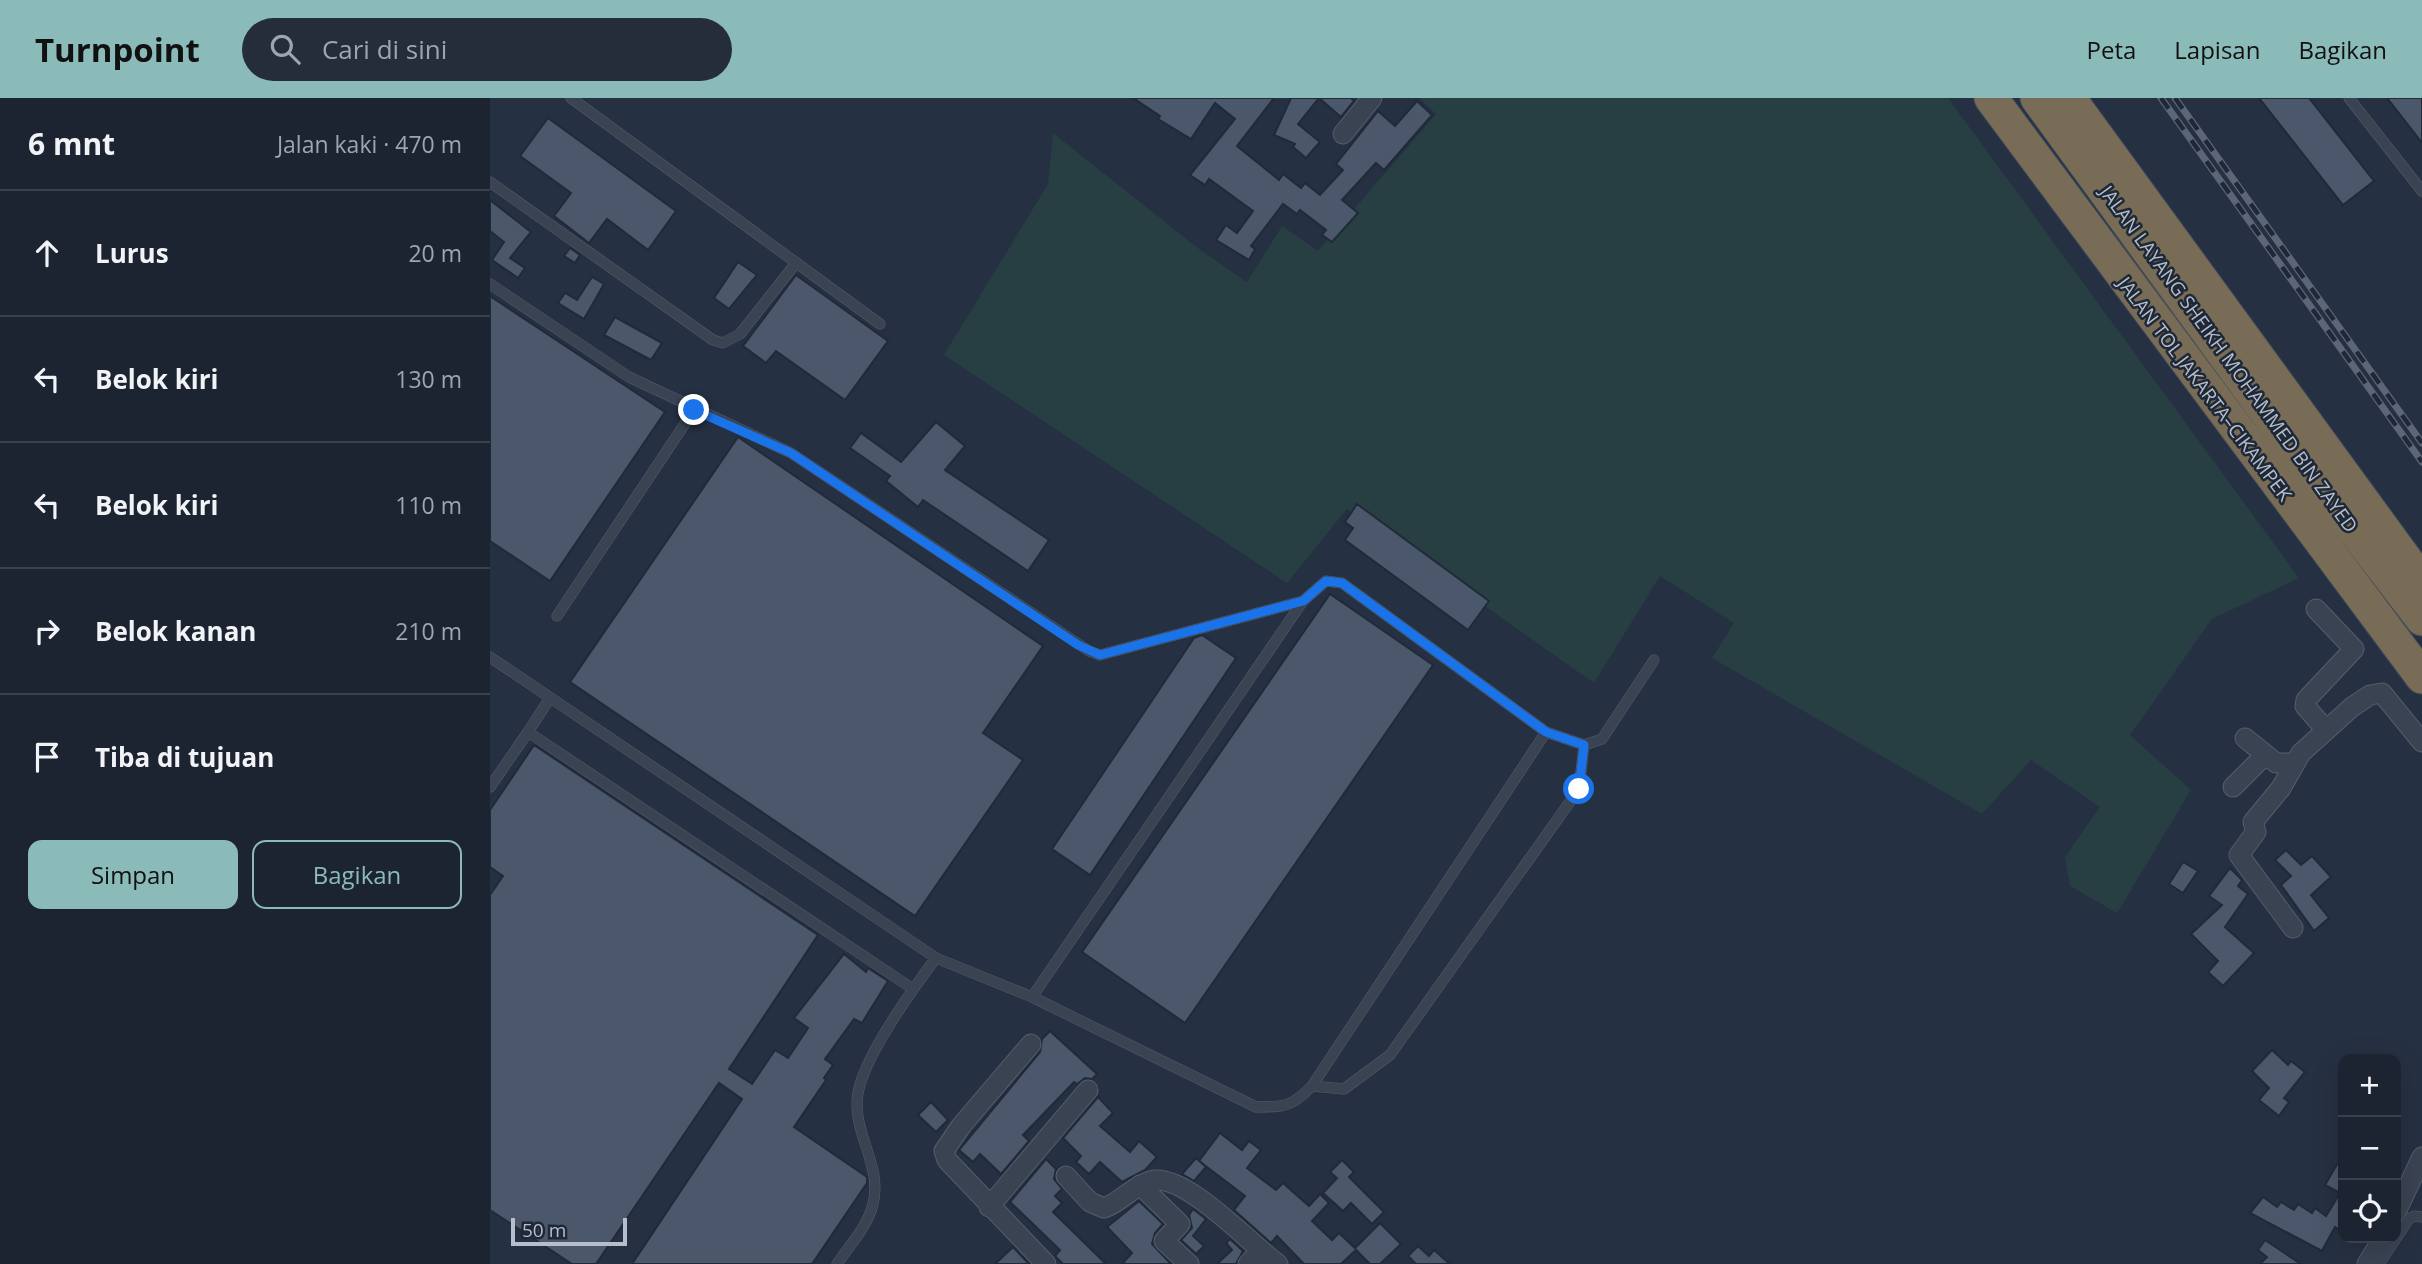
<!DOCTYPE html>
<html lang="id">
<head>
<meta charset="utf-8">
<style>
	body { margin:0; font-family:"Open Sans",sans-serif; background:#252c3a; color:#f1f3f6 }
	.controls { position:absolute; right:21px; bottom:21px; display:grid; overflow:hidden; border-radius:14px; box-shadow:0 7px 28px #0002 }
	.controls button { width:63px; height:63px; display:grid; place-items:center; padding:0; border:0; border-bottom:2px solid #3a414d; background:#1c2432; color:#f1f3f6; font:35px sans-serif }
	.scale { position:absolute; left:21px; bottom:18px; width:116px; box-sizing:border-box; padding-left:7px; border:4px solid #b6becc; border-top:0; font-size:19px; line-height:24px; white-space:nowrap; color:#b6becc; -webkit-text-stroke:5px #1e2837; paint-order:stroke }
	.stop { position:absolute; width:21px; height:21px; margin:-16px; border:5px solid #1a73e8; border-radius:50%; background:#fff }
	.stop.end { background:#1a73e8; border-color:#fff; box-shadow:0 2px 7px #0008 }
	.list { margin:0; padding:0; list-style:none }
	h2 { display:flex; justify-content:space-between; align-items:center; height:91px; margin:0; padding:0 28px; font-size:30px }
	h2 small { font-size:23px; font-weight:400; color:#a0a4ac }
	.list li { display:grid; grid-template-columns:46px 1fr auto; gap:21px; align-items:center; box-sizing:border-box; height:126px; padding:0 28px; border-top:2px solid #3a414d }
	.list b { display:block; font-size:26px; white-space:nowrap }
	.list em { font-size:23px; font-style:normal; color:#a0a4ac }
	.actions { display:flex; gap:14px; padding:21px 28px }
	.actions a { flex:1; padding:16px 0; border:2px solid #8bbbb9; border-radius:14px; text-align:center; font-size:24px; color:#8bbbb9 }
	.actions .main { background:#8bbbb9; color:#111 }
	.icon { flex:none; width:38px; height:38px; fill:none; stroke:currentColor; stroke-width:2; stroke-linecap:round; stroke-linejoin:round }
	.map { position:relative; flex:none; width:1932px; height:1166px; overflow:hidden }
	header { display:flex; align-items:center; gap:42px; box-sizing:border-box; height:98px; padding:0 35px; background:#8bbbb9; color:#111 }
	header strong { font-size:33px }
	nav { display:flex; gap:38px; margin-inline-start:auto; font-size:24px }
	.search { width:490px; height:63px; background:#252c3a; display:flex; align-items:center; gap:18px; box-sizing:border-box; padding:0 24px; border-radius:38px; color:#a0a4ac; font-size:26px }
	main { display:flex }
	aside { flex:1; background:#1c2432 }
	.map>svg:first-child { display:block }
	.green { fill:#273f43 }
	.building { fill:#4b576b; stroke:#202a39; stroke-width:2 }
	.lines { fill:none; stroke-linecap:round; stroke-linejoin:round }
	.service-casing { stroke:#545e6c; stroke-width:11 }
	.minor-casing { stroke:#545e6c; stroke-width:21 }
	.motorway-casing { stroke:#414b59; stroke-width:35 }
	.service { stroke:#3a4352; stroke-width:10 }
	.minor { stroke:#3a4352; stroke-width:19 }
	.motorway { stroke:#786c56; stroke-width:33 }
	.rail-casing { stroke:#5c6679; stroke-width:7 }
	.rail { stroke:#1e2837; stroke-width:4.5; stroke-dasharray:13; stroke-linecap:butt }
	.route { stroke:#1a73e8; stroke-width:9 }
	.labels { text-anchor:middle; stroke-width:5; stroke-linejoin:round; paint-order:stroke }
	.street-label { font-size:19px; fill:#b6becc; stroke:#1e2837 }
</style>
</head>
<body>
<header>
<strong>Turnpoint</strong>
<div class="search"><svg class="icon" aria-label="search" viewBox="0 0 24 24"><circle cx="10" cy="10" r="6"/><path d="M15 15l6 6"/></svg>Cari di sini</div>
<nav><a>Peta</a><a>Lapisan</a><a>Bagikan</a></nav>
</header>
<main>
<aside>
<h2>6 mnt<small>Jalan kaki · 470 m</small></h2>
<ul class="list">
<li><svg class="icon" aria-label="ahead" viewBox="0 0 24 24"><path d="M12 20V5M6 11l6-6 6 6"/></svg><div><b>Lurus</b></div><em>20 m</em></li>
<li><svg class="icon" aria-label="left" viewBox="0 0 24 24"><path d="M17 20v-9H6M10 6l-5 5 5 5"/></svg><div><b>Belok kiri</b></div><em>130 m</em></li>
<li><svg class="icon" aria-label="left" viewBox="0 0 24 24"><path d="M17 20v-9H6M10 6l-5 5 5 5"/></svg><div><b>Belok kiri</b></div><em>110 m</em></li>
<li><svg class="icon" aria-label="right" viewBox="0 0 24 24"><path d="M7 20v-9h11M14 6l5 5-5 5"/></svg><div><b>Belok kanan</b></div><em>210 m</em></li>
<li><svg class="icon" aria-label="arrive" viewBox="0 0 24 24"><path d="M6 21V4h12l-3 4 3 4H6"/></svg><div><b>Tiba di tujuan</b></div></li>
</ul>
<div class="actions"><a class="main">Simpan</a><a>Bagikan</a></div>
</aside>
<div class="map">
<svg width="1932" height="1166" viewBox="0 0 1932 1166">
	<rect width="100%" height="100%" fill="#253042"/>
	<!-- green -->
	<polygon class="green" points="929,0 1458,0 1809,480 1722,521 1640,637 1701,692 1627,815 1580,788 1575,759 1610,709 1541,662 1492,716 1222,560 1244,525 1170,478 1104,585 857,411 797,485 454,257 558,86 563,35 709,151 757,184 792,128 828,153 946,16"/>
	<!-- building -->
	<g class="building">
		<polygon points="643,0 784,0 747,48 789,82 793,76 811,90 815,85 830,97 853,72 846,66 888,13 905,28 927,3 942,17 894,72 886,65 852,102 868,115 842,144 832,137 836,132 810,112 807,116 793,106 761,148 765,151 759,162 726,142 736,127 747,135 763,113 719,81 715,87 700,77 745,21 725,5 701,41 668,21 670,18"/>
		<polygon points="801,0 829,0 808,26 830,44 816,60 803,49 805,46 784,37"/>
		<polygon points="829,0 861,0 864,3 851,19"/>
		<polygon points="1769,0 1819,0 1884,83 1853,107"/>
		<polygon points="1897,0 1932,0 1932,45"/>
		<polygon points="58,20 186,113 158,152 117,121 99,145 64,118 81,95 30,58"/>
		<polygon points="0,102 41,134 20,160 35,170 28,180 2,162 14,144 0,133"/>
		<polygon points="80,150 90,157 85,165 74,158"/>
		<polygon points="248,164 267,177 239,211 224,200"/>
		<polygon points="306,177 398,243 355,302 286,253 276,265 253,248"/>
		<polygon points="102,179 114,186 94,221 68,205 75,195 87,202"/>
		<polygon points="0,198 175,314 60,483 0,443"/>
		<polygon points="125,219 172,245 161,262 114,237"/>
		<polygon points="446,324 475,348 455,372 559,442 538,473 433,402 428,409 396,383 400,378 360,350 371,335 411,364"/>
		<polygon points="248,339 553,548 493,635 533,662 425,818 80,584"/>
		<polygon points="867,406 999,503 978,532 855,442 863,430 855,424"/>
		<polygon points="840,496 943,567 695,925 592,854"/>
		<polygon points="712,537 746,560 600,777 562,751 704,540"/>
		<polygon points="44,647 328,837 239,971 262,986 285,952 298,960 318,930 304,920 354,856 376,874 378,870 398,883 372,925 364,921 335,961 343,967 334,980 336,982 304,1029 377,1079 377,1085 322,1166 142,1166 252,1001 229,985 106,1166 82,1166 0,1112 0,797 13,778 0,769 0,712"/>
		<polygon points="1796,752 1811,767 1822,758 1841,779 1821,797 1839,820 1824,833 1791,787 1801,778 1785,762"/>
		<polygon points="1693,764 1708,773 1693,795 1679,786"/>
		<polygon points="1740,770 1752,782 1748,788 1758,796 1735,829 1764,855 1733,888 1718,874 1728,863 1701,836 1732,807 1719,798"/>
		<polygon points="560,933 607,976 602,981 595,980 587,986 584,984 533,1037 539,1043 511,1076 490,1056 483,1064 469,1052 550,954 552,941"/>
		<polygon points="1782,952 1798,967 1801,963 1815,974 1794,1000 1799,1004 1789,1018 1769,1002 1779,990 1762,973"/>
		<polygon points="608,999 623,1015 610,1028 640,1054 649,1043 667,1059 655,1072 632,1084 610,1064 599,1076 586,1064 591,1058 573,1040"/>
		<polygon points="441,1004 458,1022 446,1034 428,1017"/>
		<polygon points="730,1035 752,1052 759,1043 771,1052 757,1070 786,1092 793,1085 819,1108 830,1096 839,1105 822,1123 842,1142 849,1135 865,1150 890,1125 911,1146 890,1166 880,1166 866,1152 851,1166 814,1166 787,1138 781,1145 744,1112 755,1098 709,1063"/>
		<polygon points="1853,1056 1853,1123 1848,1131 1845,1129 1832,1153 1760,1115 1773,1099 1787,1109 1791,1104 1804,1112 1808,1106 1822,1115 1825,1110 1836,1118 1850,1095 1835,1087"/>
		<polygon points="706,1060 716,1069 704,1083 692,1076"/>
		<polygon points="556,1061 566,1071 564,1081 572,1091 565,1098 572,1105 563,1114 616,1166 573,1166 565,1158 570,1152 520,1104"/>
		<polygon points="852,1062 864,1074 859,1079 894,1114 882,1126 861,1105 853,1113 833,1095 847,1080 840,1074"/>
		<polygon points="649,1103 673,1126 665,1135 662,1146 681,1166 632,1166 642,1155 617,1129"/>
		<polygon points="703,1111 716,1121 703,1138 714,1148 706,1156 691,1142 702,1130 699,1117"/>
		<polygon points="740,1141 753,1153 746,1166 727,1166 742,1152 736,1145"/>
		<polygon points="1775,1142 1811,1166 1770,1166 1777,1159 1768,1152"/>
		<polygon points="928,1148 939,1158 944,1152 960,1166 926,1166 918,1158"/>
		<polygon points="523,1149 539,1166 505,1166"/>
	</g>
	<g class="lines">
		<defs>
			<g id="service">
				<polyline points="81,0 390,226"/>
				<polyline points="1859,0 1932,93"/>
				<polyline points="0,84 223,242 233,245 250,236 306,165"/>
				<polyline points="0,186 139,279 301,355 599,553 610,557 813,503"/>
				<polyline points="67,518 204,312"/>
				<path d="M0,559L446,860L542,899L766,1009C794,1009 802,1009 822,988L1056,634"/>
				<polyline points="38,634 60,600"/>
				<polyline points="0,689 38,634 423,891"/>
				<polyline points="542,899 813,503 836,483 852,485 1056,634 1094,647 1112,641 1164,562"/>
				<polyline points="822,988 854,991 900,957 1089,691 1094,647"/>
				<path d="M347,1166C359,1148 378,1128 383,1106C393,1067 361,1034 368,995C375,956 422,892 446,860"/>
				<polyline points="1889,1166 1919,1121 1924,1118 1932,1119"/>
			</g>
			<g id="minor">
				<polyline points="853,36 882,0"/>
				<polyline points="1826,511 1864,551 1816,602 1815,608 1836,632"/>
				<polyline points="1755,640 1786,665 1803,665"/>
				<polyline points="1743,689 1774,658"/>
				<polyline points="1803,830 1749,757 1766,734 1763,724 1791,690 1811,655 1862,609 1880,597 1892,595 1932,644"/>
				<polyline points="541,946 471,1028 454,1053 457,1062 556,1166"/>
				<path d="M576,1078L600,1104L614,1110C631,1104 643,1088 660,1083C694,1073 760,1146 788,1166"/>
				<polyline points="650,1087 690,1126 674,1143 699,1166"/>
				<polyline points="499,1109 598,992"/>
				<polyline points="1906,1114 1932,1059"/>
				<polyline points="758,1166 770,1153"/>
				<polyline points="1877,1166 1893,1140"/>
			</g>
			<g id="motorway">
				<polyline points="1501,0 1932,579"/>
				<polyline points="1547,0 1835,395 1932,521"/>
				<polyline points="1579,0 1932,484"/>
			</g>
		</defs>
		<!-- service casing -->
		<use href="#service" class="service-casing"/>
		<!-- minor casing -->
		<use href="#minor" class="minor-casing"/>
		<!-- motorway casing -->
		<use href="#motorway" class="motorway-casing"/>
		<!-- service -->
		<use href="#service" class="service"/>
		<!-- minor -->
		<use href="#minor" class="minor"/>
		<!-- motorway -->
		<use href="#motorway" class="motorway"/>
		<defs>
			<g id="rail">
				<polyline points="1671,0 1932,364"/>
				<polyline points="1685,0 1932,345"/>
			</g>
		</defs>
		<!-- rail casing -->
		<use href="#rail" class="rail-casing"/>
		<!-- rail -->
		<use href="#rail" class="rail"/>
	</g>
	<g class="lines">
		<!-- route -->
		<polyline class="route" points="204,312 301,355 588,547 610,557 813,503 836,483 852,485 1056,634 1094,647 1089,691"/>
	</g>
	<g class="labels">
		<!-- street labels -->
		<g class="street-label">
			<text transform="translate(1739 261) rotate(54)" y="7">JALAN LAYANG SHEIKH MOHAMMED BIN ZAYED</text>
			<text transform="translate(1715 291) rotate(53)" y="7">JALAN TOL JAKARTA–CIKAMPEK</text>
		</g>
	</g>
</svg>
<div class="controls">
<button>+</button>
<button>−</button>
<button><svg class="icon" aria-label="locate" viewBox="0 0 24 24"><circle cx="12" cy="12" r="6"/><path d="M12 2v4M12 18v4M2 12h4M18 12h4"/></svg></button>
</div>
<div class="scale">50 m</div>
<div class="stop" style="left:1089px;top:691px"></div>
<div class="stop end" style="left:204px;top:312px"></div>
</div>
</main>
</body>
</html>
